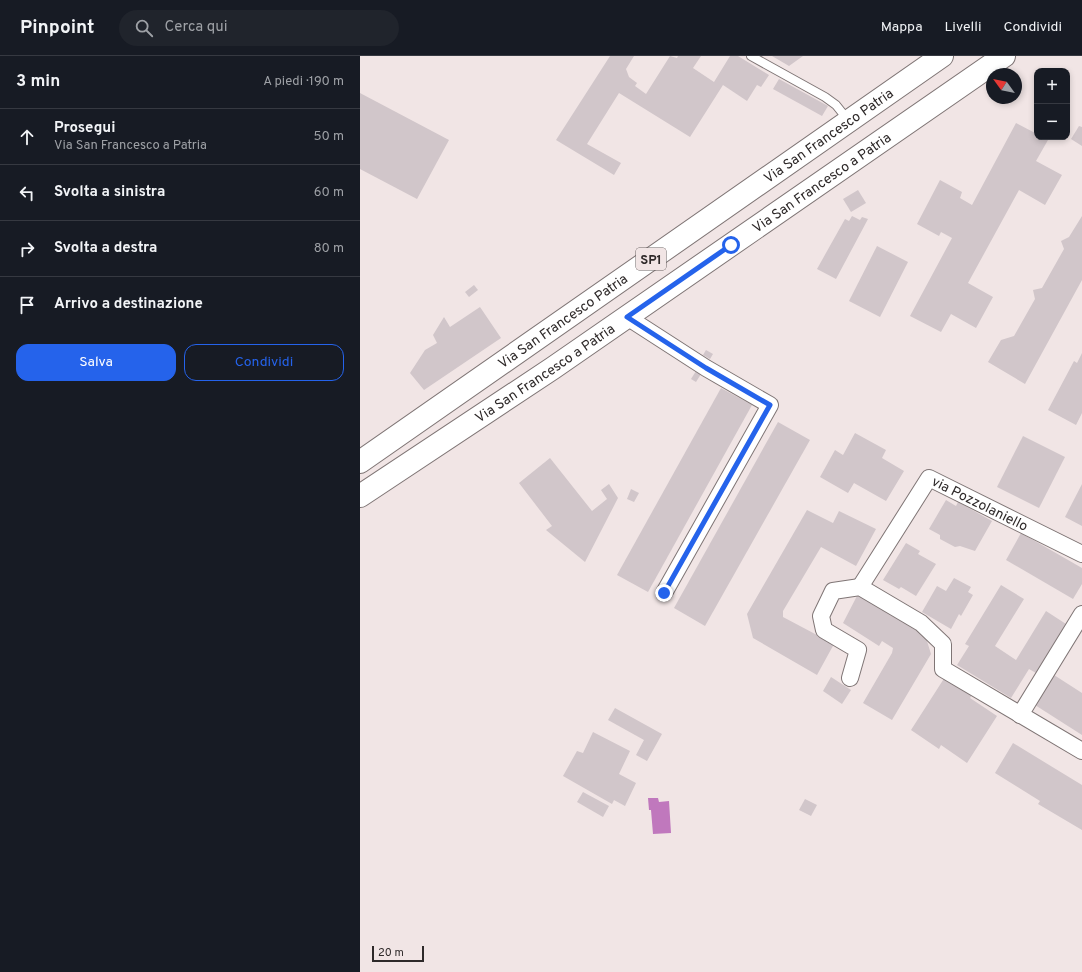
<!DOCTYPE html>
<html lang="it">
<head>
<meta charset="utf-8">
<style>
	body { margin:0; font-family:Overpass,sans-serif; background:#20242c; color:#f1f3f6 }
	.controls { position:absolute; right:12px; top:12px; display:grid; overflow:hidden; border-radius:8px; box-shadow:0 2px 6px #0003 }
	.controls button { width:36px; height:36px; display:grid; place-items:center; padding:0; border:0; border-bottom:1px solid #363941; background:#171b24; color:#f1f3f6; font:20px sans-serif }
	.compass { position:absolute; left:626px; top:12px; width:36px; height:36px; border-radius:50%; background:#171b24; box-shadow:0 2px 6px #0003; rotate:303deg }
	.scale { position:absolute; left:12px; bottom:10px; width:52px; box-sizing:border-box; padding-left:4px; border:2px solid #2e2929; border-top:0; font-size:11px; line-height:14px; white-space:nowrap; color:#2e2929; -webkit-text-stroke:3px #f1e5e5; paint-order:stroke }
	.stop { position:absolute; width:12px; height:12px; margin:-9px; border:3px solid #2563eb; border-radius:50%; background:#fff }
	.stop.end { background:#2563eb; border-color:#fff; box-shadow:0 1px 4px #0008 }
	.list { margin:0; padding:0; list-style:none }
	h2 { display:flex; justify-content:space-between; align-items:center; height:52px; margin:0; padding:0 16px; font-size:17px }
	h2 small { font-size:13px; font-weight:400; color:#9ea1a6 }
	.list li { display:grid; grid-template-columns:26px 1fr auto; gap:12px; align-items:center; box-sizing:border-box; height:56px; padding:0 16px; border-top:1px solid #363941 }
	.list b { display:block; font-size:15px; white-space:nowrap }
	.list p { margin:0; font-size:13px; white-space:nowrap; color:#9ea1a6 }
	.list em { font-size:13px; font-style:normal; color:#9ea1a6 }
	.actions { display:flex; gap:8px; padding:12px 16px }
	.actions a { flex:1; padding:9px 0; border:1px solid #2563eb; border-radius:12px; text-align:center; font-size:14px; color:#2563eb }
	.actions .main { background:#2563eb; color:#fff }
	.icon { flex:none; width:22px; height:22px; fill:none; stroke:currentColor; stroke-width:2; stroke-linecap:round; stroke-linejoin:round }
	.map { position:relative; flex:none; width:722px; height:916px; overflow:hidden }
	header { display:flex; align-items:center; gap:24px; box-sizing:border-box; height:56px; padding:0 20px; background:#171b24; border-bottom:1px solid #363941 }
	header strong { font-size:19px }
	nav { display:flex; gap:22px; margin-inline-start:auto; font-size:14px }
	.search { width:280px; height:36px; background:#20242c; display:flex; align-items:center; gap:10px; box-sizing:border-box; padding:0 14px; border-radius:22px; color:#9ea1a6; font-size:15px }
	main { display:flex }
	aside { flex:1; background:#171b24 }
	.map>svg:first-child { display:block }
	.water { fill:#c078bd }
	.building { fill:#d1c6ca }
	.lines { fill:none; stroke-linecap:round; stroke-linejoin:round }
	.lane-casing { stroke:#7f7575; stroke-width:10 }
	.street-casing { stroke:#7f7575; stroke-width:18 }
	.primary-casing { stroke:#7f7575; stroke-width:24 }
	.lane { stroke:#fff; stroke-width:8 }
	.street { stroke:#fff; stroke-width:16 }
	.primary { stroke:#fff; stroke-width:22 }
	.route { stroke:#2563eb; stroke-width:5 }
	.labels { text-anchor:middle; stroke-width:3; stroke-linejoin:round; paint-order:stroke }
	.shield { fill:#f1e5e5; stroke:#686161; stroke-width:1 }
	.shield-label { font-size:13px; font-weight:bold; fill:#2e2929 }
	.street-label { font-size:14px; fill:#2e2929; stroke:#f1e5e5 }
</style>
</head>
<body>
<header>
<strong>Pinpoint</strong>
<div class="search"><svg class="icon" aria-label="search" viewBox="0 0 24 24"><circle cx="10" cy="10" r="6"/><path d="M15 15l6 6"/></svg>Cerca qui</div>
<nav><a>Mappa</a><a>Livelli</a><a>Condividi</a></nav>
</header>
<main>
<aside>
<h2>3 min<small>A piedi · 190 m</small></h2>
<ul class="list">
<li><svg class="icon" aria-label="ahead" viewBox="0 0 24 24"><path d="M12 20V5M6 11l6-6 6 6"/></svg><div><b>Prosegui</b><p>Via San Francesco a Patria</p></div><em>50 m</em></li>
<li><svg class="icon" aria-label="left" viewBox="0 0 24 24"><path d="M17 20v-9H6M10 6l-5 5 5 5"/></svg><div><b>Svolta a sinistra</b></div><em>60 m</em></li>
<li><svg class="icon" aria-label="right" viewBox="0 0 24 24"><path d="M7 20v-9h11M14 6l5 5-5 5"/></svg><div><b>Svolta a destra</b></div><em>80 m</em></li>
<li><svg class="icon" aria-label="arrive" viewBox="0 0 24 24"><path d="M6 21V4h12l-3 4 3 4H6"/></svg><div><b>Arrivo a destinazione</b></div></li>
</ul>
<div class="actions"><a class="main">Salva</a><a>Condividi</a></div>
</aside>
<div class="map">
<svg width="722" height="916" viewBox="0 0 722 916">
	<rect width="100%" height="100%" fill="#f1e5e5"/>
	<!-- water -->
	<polygon class="water" points="288,742 298,742 299,746 309,745 311,777 293,778 291,754 289,754"/>
	<!-- building -->
	<g class="building">
		<polygon points="250,0 274,0 266,13 269,21 277,27 275,30 286,38 310,0 317,2 318,0 341,0 333,12 354,26 370,0 378,0 409,19 401,31 397,29 387,45 363,29 330,81 259,37 227,88 261,107 254,119 196,84"/>
		<polygon points="412,0 443,0 429,10"/>
		<polygon points="419,23 468,50 462,60 413,33"/>
		<polygon points="0,37 89,84 57,143 0,113"/>
		<polygon points="656,67 677,78 677,81 682,81 688,84 676,105 702,119 685,149 659,134 608,227 633,241 616,272 591,258 581,276 550,260 592,182 581,176 579,180 557,168 580,124 602,136 600,142 612,149"/>
		<polygon points="719,70 722,71 722,90 711,83"/>
		<polygon points="498,134 506,147 491,156 483,143"/>
		<polygon points="492,160 500,164 502,161 508,163 476,223 457,213 485,163 489,165"/>
		<polygon points="722,160 722,224 665,328 628,306 641,284 654,280 675,243 673,234 682,232 704,193 701,185 709,181"/>
		<polygon points="517,190 548,206 520,261 489,245"/>
		<polygon points="114,229 118,234 109,241 105,236"/>
		<polygon points="120,251 141,282 64,334 50,317 65,294 77,287 73,279 84,261 90,271"/>
		<polygon points="346,294 353,298 350,303 343,299"/>
		<polygon points="722,297 722,357 716,369 688,354 714,305 717,307"/>
		<polygon points="336,315 341,318 336,326 331,323"/>
		<polygon points="361,332 392,349 288,536 257,519"/>
		<polygon points="418,366 450,384 345,570 314,552"/>
		<polygon points="495,377 526,394 522,402 544,415 526,445 494,427 488,437 460,421 475,394 483,399"/>
		<polygon points="663,380 705,401 679,452 637,431"/>
		<polygon points="190,402 232,455 247,443 241,434 249,428 258,442 225,506 186,474 192,470 159,427"/>
		<polygon points="722,428 722,470 705,461"/>
		<polygon points="271,433 279,437 274,446 267,443"/>
		<polygon points="586,444 596,450 598,446 632,465 615,495 600,490 595,491 580,483 580,479 569,473"/>
		<polygon points="447,454 473,467 479,455 516,473 496,510 461,491 423,555 423,561 474,588 457,619 393,582 387,558"/>
		<polygon points="661,477 722,512 722,528 713,543 646,504"/>
		<polygon points="546,487 560,495 558,498 576,508 556,540 541,531 539,533 523,524"/>
		<polygon points="594,522 611,531 608,536 613,539 601,560 599,558 591,573 562,556 577,530 586,535"/>
		<polygon points="641,529 664,543 635,590 656,604 686,555 706,568 676,617 669,613 651,642 597,609 609,590 605,588"/>
		<polygon points="498,538 563,572 571,598 532,664 503,647 532,597 533,592 522,585 519,590 483,567"/>
		<polygon points="694,619 722,637 722,679 675,649"/>
		<polygon points="471,621 491,634 482,648 463,635"/>
		<polygon points="585,621 613,638 610,642 637,660 607,707 581,689 579,693 551,674"/>
		<polygon points="255,652 302,678 287,705 276,699 284,684 248,664"/>
		<polygon points="233,676 270,695 259,718 276,727 265,750 254,744 252,748 203,720 217,695 223,697"/>
		<polygon points="653,687 722,729 722,774 678,748 680,745 635,717"/>
		<polygon points="223,736 249,750 243,761 217,746"/>
		<polygon points="445,743 457,749 451,760 439,754"/>
	</g>
	<g class="lines">
		<defs>
			<polyline id="lane" points="391,0 465,41 476,49 488,64"/>
			<g id="street">
				<polyline points="267,261 346,312 410,349 304,537"/>
				<path id="s1" d="M500,531L569,422L722,498"/>
				<polyline points="490,622 498,594 464,574 461,560 473,535 500,531 561,567 583,588 583,613 722,695"/>
				<polyline points="660,659 722,558"/>
			</g>
			<g id="primary">
				<path id="s2" d="M0,406L582,0"/>
				<path id="s3" d="M0,440L193,312L644,0"/>
			</g>
		</defs>
		<!-- lane casing -->
		<use href="#lane" class="lane-casing"/>
		<!-- street casing -->
		<use href="#street" class="street-casing"/>
		<!-- primary casing -->
		<use href="#primary" class="primary-casing"/>
		<!-- lane -->
		<use href="#lane" class="lane"/>
		<!-- street -->
		<use href="#street" class="street"/>
		<!-- primary -->
		<use href="#primary" class="primary"/>
	</g>
	<g class="lines">
		<!-- route -->
		<polyline class="route" points="304,537 410,349 346,312 267,261 371,189"/>
	</g>
	<g class="labels">
		<!-- shield labels -->
		<rect class="shield" x="276" y="192" width="30" height="22" rx="3"/>
		<g class="shield-label">
			<text x="291" y="208">SP1</text>
		</g>
		<!-- street labels -->
		<g class="street-label">
			<text dy="5" stroke="none"><textPath href="#s2" startOffset="571">Via San Francesco Patria</textPath></text>
			<text dy="5" stroke="none"><textPath href="#s3" startOffset="558">Via San Francesco a Patria</textPath></text>
			<text dy="5" stroke="none"><textPath href="#s2" startOffset="247">Via San Francesco Patria</textPath></text>
			<text dy="5" stroke="none"><textPath href="#s3" startOffset="222">Via San Francesco a Patria</textPath></text>
			<text dy="5" stroke="none"><textPath href="#s1" startOffset="186">via Pozzolaniello</textPath></text>
		</g>
	</g>
</svg>
<div class="controls">
<button>+</button>
<button>−</button>
</div>
<svg class="compass" viewBox="-18 -18 36 36"><path d="M0-13l5 13h-10z" fill="#e53935"/><path d="M0 13l5-13h-10z" fill="#9ea1a6"/></svg>
<div class="scale">20 m</div>
<div class="stop" style="left:371px;top:189px"></div>
<div class="stop end" style="left:304px;top:537px"></div>
</div>
</main>
</body>
</html>
